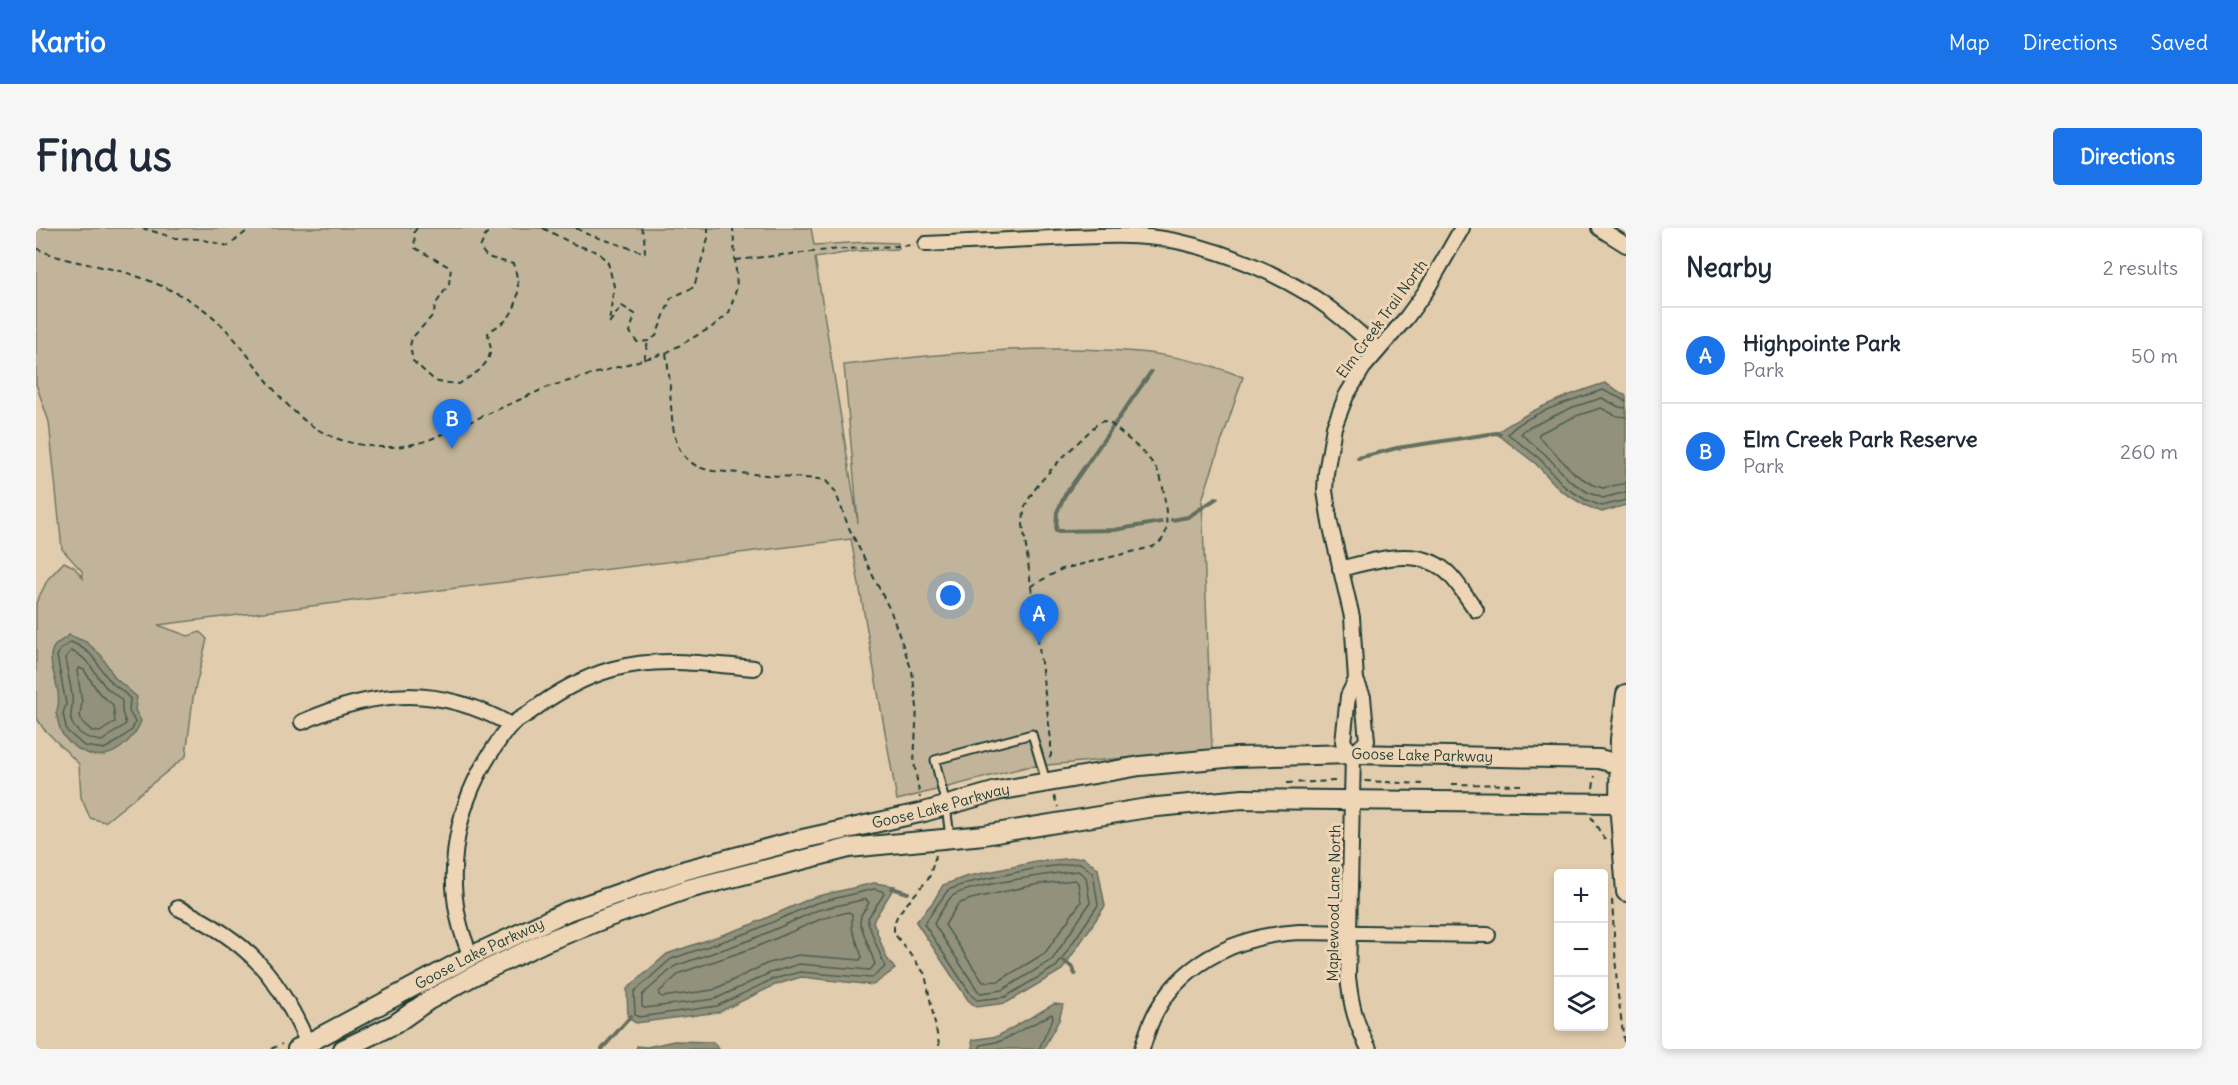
<!DOCTYPE html>
<html lang="en">
<head>
<meta charset="utf-8">
<style>
	body { margin:0; font-family:Delius,sans-serif; background:#f6f6f7; color:#1f2937 }
	.controls { position:absolute; right:18px; bottom:18px; display:grid; overflow:hidden; border-radius:6px; box-shadow:0 3px 9px #0003 }
	.controls button { width:54px; height:54px; display:grid; place-items:center; padding:0; border:0; border-bottom:2px solid #e0e1e3; background:#fff; color:#1f2937; font:30px sans-serif }
	.you { position:absolute; left:915px; top:368px; width:21px; height:21px; margin:-15px; border:4px solid #fff; border-radius:50%; background:#1a73e8; box-shadow:0 0 0 9px #1a73e833 }
	.badge { display:grid; place-items:center; width:39px; height:39px; border-radius:50%; background:#1a73e8; color:#fff; font-size:20px; font-weight:700 }
	.pin { position:absolute; translate:-50% -50px; filter:drop-shadow(0 2px 3px #0008) }
	.pin::after { content:''; position:absolute; top:32px; width:21px; height:18px; background:inherit; clip-path:polygon(0 0,100% 0,50% 100%) }
	.list { margin:0; padding:0; list-style:none }
	h2 { display:flex; justify-content:space-between; align-items:center; height:78px; margin:0; padding:0 24px; font-size:26px }
	h2 small { font-size:20px; font-weight:400; color:#747a83 }
	.list li { display:grid; grid-template-columns:39px 1fr auto; gap:18px; align-items:center; box-sizing:border-box; height:96px; padding:0 24px; border-top:2px solid #e0e1e3 }
	.list b { display:block; font-size:22px; white-space:nowrap }
	.list p { margin:0; font-size:20px; white-space:nowrap; color:#747a83 }
	.list em { font-size:20px; font-style:normal; color:#747a83 }
	.icon { flex:none; width:33px; height:33px; fill:none; stroke:currentColor; stroke-width:2; stroke-linecap:round; stroke-linejoin:round }
	.map { position:relative; flex:none; width:1590px; height:821px; overflow:hidden; border-radius:6px }
	header { display:flex; align-items:center; gap:36px; box-sizing:border-box; height:84px; padding:0 30px; background:#1a73e8; color:#fff }
	header strong { font-size:28px }
	nav { display:flex; gap:33px; margin-inline-start:auto; font-size:21px }
	.intro { display:flex; align-items:center; justify-content:space-between; box-sizing:border-box; height:144px; padding:0 36px }
	h1 { margin:0; font-size:42px }
	.button { padding:15px 27px; border-radius:6px; background:#1a73e8; color:#fff; font-size:21px; font-weight:700 }
	main { display:flex; gap:36px; padding:0 36px }
	aside { flex:1; background:#fff; border-radius:6px; box-shadow:0 3px 9px #0003 }
	.map>svg:first-child { display:block }
	.green { fill:#c1b49a; stroke:#707867; stroke-width:1.5 }
	.water { fill:#92917c; stroke:#646f5f; stroke-width:1.5 }
	.lines { fill:none; stroke-linecap:round; stroke-linejoin:round }
	.shore { stroke:#4d5f51; stroke-width:1.5 }
	.stream { stroke:#646f5f; stroke-width:4 }
	.service-casing { stroke:#1f3d34; stroke-width:11 }
	.minor-casing { stroke:#1f3d34; stroke-width:18 }
	.tertiary-casing { stroke:#1f3d34; stroke-width:22 }
	.path { stroke:#1f3d34; stroke-width:2; stroke-dasharray:6 4.5; stroke-linecap:butt }
	.service { stroke:#eed5b6; stroke-width:7 }
	.minor { stroke:#eed5b6; stroke-width:14 }
	.tertiary { stroke:#eed5b6; stroke-width:18 }
	.labels { text-anchor:middle; stroke-width:6; stroke-linejoin:round; paint-order:stroke }
	.street-label { font-size:15px; fill:#1f3d34; stroke:#eed5b6 }
</style>
</head>
<body>
<header>
<strong>Kartio</strong>
<nav><a>Map</a><a>Directions</a><a>Saved</a></nav>
</header>
<div class="intro"><h1>Find us</h1><a class="button">Directions</a></div>
<main>
<div class="map">
<svg width="1590" height="821" viewBox="0 0 1590 821">
	<rect width="100%" height="100%" fill="#e2ccae"/>
	<filter id="ink" filterUnits="userSpaceOnUse"><feTurbulence type="fractalNoise" baseFrequency=".0167" numOctaves="2"/><feDisplacementMap in="SourceGraphic" scale="12" xChannelSelector="R" yChannelSelector="G"/><feConvolveMatrix kernelMatrix="1 2 1 2 8 2 1 2 1" color-interpolation-filters="sRGB"/></filter>
	<g filter="url(#ink)">
		<!-- green -->
		<path class="green" d="M0,0H775L778,17L832,14L862,15L863,21L821,23L779,30L822,295L808,137C884,128 959,120 1036,121C1099,122 1147,125 1207,149L1166,272L1176,522L990,539L861,572L815,311L122,397L152,408L164,404L171,411L157,470L150,528L69,594L54,590L45,569L43,536L7,500L0,489V375L12,351L28,334L38,339L47,350L46,343L26,321L13,194L0,156Z"/>
		<!-- water -->
		<g class="water">
			<path d="M1569,155L1590,168V277L1566,284L1548,277L1525,263L1500,236L1460,205C1493,182 1530,167 1569,155Z"/>
			<path d="M33,407L50,414L65,427L79,450L101,469L99,482L105,493C100,507 84,525 68,527C54,530 35,519 27,507C23,502 22,491 20,485C30,463 7,434 18,419C21,414 29,411 33,407Z"/>
			<polygon points="1047,629 1062,641 1069,678 1026,742 970,775 940,779 932,772 880,694 897,674 907,657 929,649 1000,634"/>
			<polygon points="838,655 859,658 837,693 850,729 859,741 837,757 765,749 739,757 683,784 600,795 592,790 591,761 631,726 712,698 778,669"/>
			<polygon points="1018,776 1027,777 1023,792 1007,821 937,821 936,812 962,808"/>
			<polygon points="638,813 677,814 683,821 600,821 601,818 611,819"/>
		</g>
		<g class="lines">
			<!-- shore -->
			<g class="shore">
				<path d="M1590,173L1567,162C1544,169 1486,187 1472,206L1504,231L1529,259L1550,272L1566,278L1590,272"/>
				<polyline points="1590,180 1583,179 1566,170 1537,179 1488,202 1485,206 1509,226 1534,253 1553,265 1567,270 1590,264"/>
				<polyline points="1590,189 1581,188 1565,180 1540,188 1504,205 1502,208 1539,246 1557,257 1567,260 1590,255"/>
				<path d="M35,414C62,426 59,437 76,455C82,460 89,464 94,471L93,483L99,494L96,502L79,515L68,521L48,518L31,503L27,486L30,476L21,428L24,422Z"/>
				<path d="M35,423C52,429 58,444 68,457C73,463 81,467 86,473V484L90,496L66,513C52,512 32,502 35,485C36,478 37,474 36,467C34,454 31,442 29,430Z"/>
				<polygon points="43,440 48,442 63,465 77,477 79,494 64,504 56,503 46,494 44,487 46,474 41,443"/>
				<polygon points="1044,635 1057,645 1062,677 1021,738 969,769 941,772 936,768 888,696 912,662 931,655 1001,640"/>
				<path d="M1042,643L1050,649L1054,675L1016,732L966,762L945,765L942,763L898,696C900,691 911,674 915,669C928,657 1021,645 1042,643Z"/>
				<polygon points="1039,652 1042,655 1045,674 1009,725 963,753 947,754 909,697 922,676 935,671 1003,656"/>
				<polygon points="838,661 846,663 848,666 832,690 832,695 849,739 836,750 764,744 737,751 681,778 603,789 599,787 598,764 635,731 714,704 780,675"/>
				<polygon points="830,671 833,675 825,687 824,695 839,736 834,742 763,736 734,745 679,771 609,780 606,779 606,767 639,738 717,711 782,682"/>
				<polygon points="812,684 816,686 816,700 826,729 824,732 762,727 730,736 677,762 626,769 623,767 623,764 644,745 720,719 785,691"/>
				<polyline points="943,821 945,817 965,813 1016,786 1017,790 1003,821"/>
			</g>
			<!-- stream -->
			<g class="stream">
				<polyline points="1115,144 1029,267 1021,284 1020,303 1078,302 1125,294"/>
				<polyline points="1322,230 1361,220 1460,205 1464,206"/>
				<polyline points="1136,292 1152,289 1181,270"/>
				<polyline points="856,660 872,665"/>
				<polyline points="1028,733 1036,739 1039,746"/>
				<polyline points="566,821 595,788"/>
			</g>
			<defs>
				<polyline id="service" points="914,609 910,578 899,532 996,506 1010,553"/>
				<g id="minor">
					<polyline points="1563,0 1590,17"/>
					<path d="M890,16C932,14 975,12 1017,10C1058,8 1100,5 1140,13C1186,23 1231,41 1271,65C1297,81 1320,102 1342,122"/>
					<path d="M1304,341C1340,332 1386,316 1415,348C1424,358 1432,371 1440,382"/>
					<path d="M266,494C340,461 403,457 475,497"/>
					<polyline points="1317,526 1331,513 1327,469 1320,452 1316,389 1294,295 1289,263 1290,245 1298,199 1310,168 1327,140 1371,89 1390,63 1426,0"/>
					<path d="M1317,526L1312,749C1315,778 1320,796 1333,821"/>
					<polyline points="1317,526 1307,514 1312,468 1320,452"/>
					<path d="M142,680C211,712 242,747 272,816"/>
					<path d="M435,728C404,660 417,580 458,520C463,513 468,504 474,498C479,493 487,489 493,485C519,465 545,450 577,441C622,428 672,436 718,440"/>
					<path d="M1106,821C1110,808 1114,794 1121,782C1150,731 1207,707 1263,704L1452,707"/>
				</g>
				<g id="tertiary">
					<polyline points="1590,466 1584,511 1583,575 1590,664"/>
					<path id="s1" d="M261,821L435,728L532,683L650,642L771,610L888,584L961,563L1104,538L1200,529L1317,526L1563,531L1590,538"/>
					<polyline points="307,821 359,796 393,772 439,747 509,714 573,689 652,661 813,620 948,607 1111,580 1207,571 1583,575 1590,571"/>
				</g>
			</defs>
			<!-- service casing -->
			<use href="#service" class="service-casing"/>
			<!-- minor casing -->
			<use href="#minor" class="minor-casing"/>
			<!-- tertiary casing -->
			<use href="#tertiary" class="tertiary-casing"/>
			<!-- path -->
			<g class="path">
				<polyline points="106,0 139,10 164,11 192,18 215,0"/>
				<path d="M381,0L378,4L379,20L415,40L413,56L399,77L398,86L376,110L374,118L377,133L397,151L402,154L423,156L444,142L452,132L455,122L452,105C458,99 466,97 471,91C485,75 484,53 477,36L451,29L444,20L450,6L458,0"/>
				<polyline points="507,0 537,16 562,24 572,35 578,58 573,95 586,78 599,86 594,104 601,114 612,113 620,108 635,70 658,59 672,10 672,0"/>
				<polyline points="540,0 551,6 609,25 608,7 605,0"/>
				<path d="M0,20C28,34 58,36 88,44C111,51 135,61 155,73C223,113 236,200 321,216C346,221 368,220 393,212L512,159L630,125L676,99L693,85L701,59L697,0"/>
				<polyline points="700,32 793,22 878,17"/>
				<path d="M630,125C632,138 634,151 634,163C637,198 634,236 677,243L783,251L790,253L799,263L813,300L855,384L876,443L881,479L878,534L884,570"/>
				<polyline points="608,132 612,113"/>
				<path d="M995,358L1026,341L1116,319C1132,311 1131,302 1130,285C1129,273 1128,260 1124,248C1117,229 1088,208 1073,194L1067,193L1060,197C1041,216 1000,252 990,277C987,282 988,290 987,296L1015,512V527L1013,531"/>
				<polyline points="1329,553 1386,556"/>
				<polyline points="1251,555 1302,553"/>
				<polyline points="1416,556 1488,557"/>
				<polyline points="1557,560 1559,548"/>
				<polyline points="1018,568 1022,579"/>
				<polyline points="1555,589 1569,612"/>
				<polyline points="900,627 893,650 862,686 858,696 858,705 889,746 904,821"/>
				<polyline points="1576,672 1581,759 1589,821"/>
				<polyline points="235,821 246,816"/>
			</g>
			<!-- service -->
			<use href="#service" class="service"/>
			<!-- minor -->
			<use href="#minor" class="minor"/>
			<!-- tertiary -->
			<use href="#tertiary" class="tertiary"/>
		</g>
	</g>
	<g class="labels">
		<!-- street labels -->
		<g class="street-label">
			<text transform="translate(1346 91) rotate(-54)" y="5">Elm Creek Trail North</text>
			<text dy="5" stroke="none"><textPath href="#s1" startOffset="1178">Goose Lake Parkway</textPath></text>
			<text dy="5" stroke="none"><textPath href="#s1" startOffset="692">Goose Lake Parkway</textPath></text>
			<text transform="translate(1298 675) rotate(-89)" y="5">Maplewood Lane North</text>
			<text dy="5" stroke="none"><textPath href="#s1" startOffset="206">Goose Lake Parkway</textPath></text>
		</g>
	</g>
</svg>
<div class="controls">
<button>+</button>
<button>−</button>
<button><svg class="icon" aria-label="layers" viewBox="0 0 24 24"><path d="M12 4l9 5-9 5-9-5zM3 14l9 5 9-5"/></svg></button>
</div>
<div class="you"></div>
<div class="pin badge" style="left:1003px;top:416px">A</div>
<div class="pin badge" style="left:416px;top:221px">B</div>
</div>
<aside>
<h2>Nearby<small>2 results</small></h2>
<ul class="list">
<li><span class="badge">A</span><div><b>Highpointe Park</b><p>Park</p></div><em>50 m</em></li>
<li><span class="badge">B</span><div><b>Elm Creek Park Reserve</b><p>Park</p></div><em>260 m</em></li>
</ul>
</aside>
</main>
</body>
</html>
